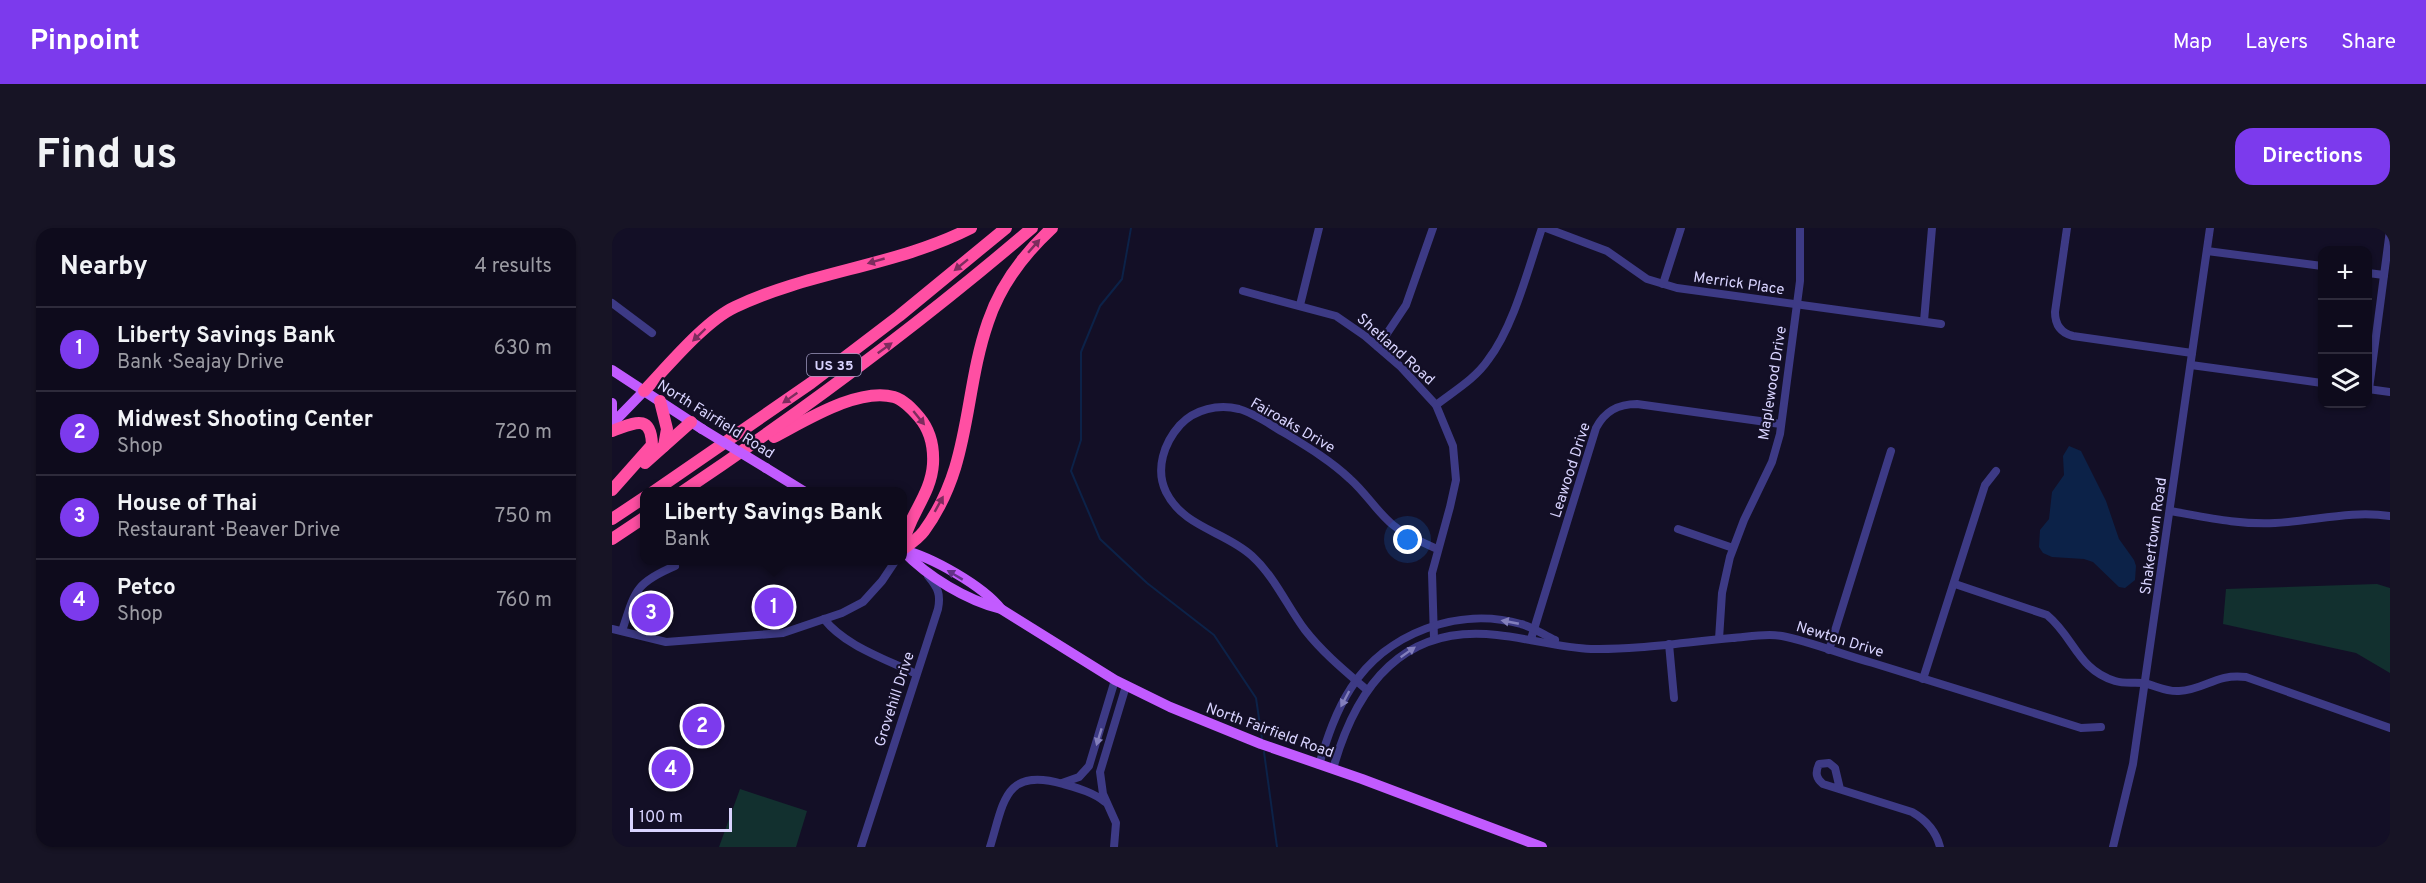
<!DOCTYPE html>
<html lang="en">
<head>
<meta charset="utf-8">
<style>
	body { margin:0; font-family:Overpass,sans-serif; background:#171425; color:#f1f3f6 }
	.controls { position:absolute; right:18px; top:18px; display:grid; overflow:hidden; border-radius:12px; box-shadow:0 2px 4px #0004 }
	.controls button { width:54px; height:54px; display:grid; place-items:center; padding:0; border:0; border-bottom:2px solid #2e2b3b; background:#0e0b1c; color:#f1f3f6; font:30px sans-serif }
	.scale { position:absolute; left:18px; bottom:15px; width:102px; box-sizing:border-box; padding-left:6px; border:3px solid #d9d4ff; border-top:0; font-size:16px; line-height:21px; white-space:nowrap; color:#d9d4ff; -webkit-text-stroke:4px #130f26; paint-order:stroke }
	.you { position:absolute; left:796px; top:312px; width:21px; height:21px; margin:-15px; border:4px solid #fff; border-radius:50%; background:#1a73e8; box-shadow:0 0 0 9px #1a73e833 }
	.badge { display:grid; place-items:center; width:39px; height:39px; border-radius:50%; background:#7c3aed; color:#fff; font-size:20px; font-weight:700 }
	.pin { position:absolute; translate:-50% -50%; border:3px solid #fff; box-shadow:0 2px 6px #0006 }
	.popup { position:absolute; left:28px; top:259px; width:267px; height:78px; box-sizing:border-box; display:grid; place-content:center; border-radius:12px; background:#0e0b1c; filter:drop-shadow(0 2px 4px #0005); font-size:20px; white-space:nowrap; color:#9b9ba3 }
	.popup b { font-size:22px; color:#f1f3f6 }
	.popup::after { content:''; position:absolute; left:50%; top:100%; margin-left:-12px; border:12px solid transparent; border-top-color:#0e0b1c }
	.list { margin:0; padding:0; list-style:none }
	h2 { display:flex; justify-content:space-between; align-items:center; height:78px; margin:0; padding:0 24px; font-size:26px }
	h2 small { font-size:20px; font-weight:400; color:#9b9ba3 }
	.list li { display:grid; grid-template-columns:39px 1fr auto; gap:18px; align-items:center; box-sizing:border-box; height:84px; padding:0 24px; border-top:2px solid #2e2b3b }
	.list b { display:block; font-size:22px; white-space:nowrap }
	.list p { margin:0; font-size:20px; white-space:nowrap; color:#9b9ba3 }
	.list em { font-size:20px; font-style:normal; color:#9b9ba3 }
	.icon { flex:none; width:33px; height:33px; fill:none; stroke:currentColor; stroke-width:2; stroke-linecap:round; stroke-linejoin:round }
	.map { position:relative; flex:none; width:1778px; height:619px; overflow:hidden; border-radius:18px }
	header { display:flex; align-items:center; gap:36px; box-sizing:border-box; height:84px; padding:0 30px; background:#7c3aed; color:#fff }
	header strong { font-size:28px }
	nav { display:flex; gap:33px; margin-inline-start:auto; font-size:21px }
	.intro { display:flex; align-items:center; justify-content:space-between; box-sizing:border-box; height:144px; padding:0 36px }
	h1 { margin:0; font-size:42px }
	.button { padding:15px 27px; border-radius:18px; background:#7c3aed; color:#fff; font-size:21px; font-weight:700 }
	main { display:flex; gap:36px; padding:0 36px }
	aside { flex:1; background:#0e0b1c; border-radius:18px; box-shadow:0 2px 4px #0004 }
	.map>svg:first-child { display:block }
	.green { fill:#12302f }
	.water { fill:#0c2248 }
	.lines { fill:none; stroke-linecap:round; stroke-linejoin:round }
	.stream { stroke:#0c2248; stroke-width:2 }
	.minor { stroke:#3d3a85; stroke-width:8 }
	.major { stroke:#c25bff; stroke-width:10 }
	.highway { stroke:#ff4fa3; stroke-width:12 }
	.major-bridge { stroke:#c25bff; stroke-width:10 }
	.oneway { fill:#7d2c5e }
	.oneway2 { fill:#623188 }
	.oneway3 { fill:#837fbc }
	.labels { text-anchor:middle; stroke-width:4.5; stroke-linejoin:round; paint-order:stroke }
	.shield { fill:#130f26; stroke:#9e99be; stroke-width:1.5 }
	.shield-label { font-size:14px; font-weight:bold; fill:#d9d4ff }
	.street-label { font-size:15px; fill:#d9d4ff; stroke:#130f26 }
</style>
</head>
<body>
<header>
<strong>Pinpoint</strong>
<nav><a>Map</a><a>Layers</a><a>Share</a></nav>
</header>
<div class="intro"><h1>Find us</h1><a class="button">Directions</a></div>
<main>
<aside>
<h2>Nearby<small>4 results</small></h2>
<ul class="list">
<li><span class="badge">1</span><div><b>Liberty Savings Bank</b><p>Bank · Seajay Drive</p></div><em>630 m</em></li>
<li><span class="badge">2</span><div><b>Midwest Shooting Center</b><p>Shop</p></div><em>720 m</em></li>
<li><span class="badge">3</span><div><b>House of Thai</b><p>Restaurant · Beaver Drive</p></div><em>750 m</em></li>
<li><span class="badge">4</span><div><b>Petco</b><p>Shop</p></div><em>760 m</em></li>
</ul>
</aside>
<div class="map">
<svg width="1778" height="619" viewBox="0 0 1778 619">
	<rect width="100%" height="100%" fill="#130f26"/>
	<!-- green -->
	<g class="green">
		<polygon points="1765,356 1778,360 1778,445 1744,425 1611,396 1614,361"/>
		<polygon points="128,561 195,583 184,619 107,619"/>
	</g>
	<!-- water -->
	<polygon class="water" points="1457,218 1469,223 1494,273 1507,311 1522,332 1524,338 1523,352 1513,360 1507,359 1481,334 1472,331 1440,329 1431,325 1427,319 1428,302 1437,291 1440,264 1452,247 1451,228"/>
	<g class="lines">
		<!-- stream -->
		<g class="stream">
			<polyline points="519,0 510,51 488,78 469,124 469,212 459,243 488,311 535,355 602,407 644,470 650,511"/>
			<polyline points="652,524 665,619"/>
		</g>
		<!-- minor -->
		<g class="minor">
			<polyline points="934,0 995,23 1035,51 1065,60 1329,96"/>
			<path d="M1455,0L1443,84C1443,97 1449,105 1461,108L1580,125"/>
			<polyline points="1595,23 1710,38"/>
			<polyline points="1756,45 1772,47"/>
			<polyline points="1051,56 1069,0"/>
			<polyline points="631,63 724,88 753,108 789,139 824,177 841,218 844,252 838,279 820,345 822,411"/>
			<polyline points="0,75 40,105"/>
			<polyline points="688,77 707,0"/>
			<polyline points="1312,93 1320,0"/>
			<polyline points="766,119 794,77 821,0"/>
			<polyline points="1579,137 1710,155"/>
			<polyline points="1756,161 1778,164"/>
			<polyline points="1757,161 1778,2"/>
			<path d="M824,177C842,163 863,151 876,132C902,98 916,41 930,0"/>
			<path d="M1558,283C1593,289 1628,297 1663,295C1702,293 1739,282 1778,288"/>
			<polyline points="1066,301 1121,320"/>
			<path d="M1343,356L1435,387C1462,409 1466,442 1503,453C1513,456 1522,454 1531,455C1543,457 1553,464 1567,463C1593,462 1604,445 1634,449L1778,500"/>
			<path d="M212,391C233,418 274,431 304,446"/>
			<polyline points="0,401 54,414 171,405 230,385 251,374 270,353 284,332"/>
			<path d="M10,403C23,363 23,355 63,338"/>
			<path d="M919,411L984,200C993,183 1006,176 1025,176L1169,196"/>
			<polyline points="1107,411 1110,365 1118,329 1132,292 1160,234 1168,206 1188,53 1188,0"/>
			<polyline points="1057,416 1062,470"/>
			<polyline points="1217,422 1279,223"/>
			<polyline points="1311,451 1373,257 1384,243"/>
			<path d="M755,462C733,443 711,425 693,402C675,378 663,349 640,328C613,303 572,300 554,264C543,241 552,215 568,197C583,181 606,176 627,181C642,185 657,196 671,204C694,218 718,232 738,251C754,265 765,284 781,297C794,308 810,314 825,321"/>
			<path d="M707,537C715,510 724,483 739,460C774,405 847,378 909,396C921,399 932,407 943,412"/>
			<path d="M721,541C744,458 791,396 885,407C916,410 949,420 979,421C1026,422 1073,414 1120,410C1135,409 1154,405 1170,408C1200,414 1231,427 1261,435C1330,456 1400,478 1469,500L1489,499"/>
			<polyline points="450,555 467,549 477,538 503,452"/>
			<path d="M1228,561L1223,540L1217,535L1207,536C1203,545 1204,550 1211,556L1300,584C1314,592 1324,603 1328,619"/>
			<path d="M249,619L326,381C329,366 326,360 316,348"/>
			<path d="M378,619C392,574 392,539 451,556C465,560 481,564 493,574"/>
			<polyline points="502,619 504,595 491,566 488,544 514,458"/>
			<polyline points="1501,619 1521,536 1598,0"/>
		</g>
		<!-- major -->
		<g class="major">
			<polyline points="0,142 90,201"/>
			<polyline points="0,175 0,185"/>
			<polyline points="0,196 32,163"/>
			<polyline points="154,240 193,264"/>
			<path d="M291,322C320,329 371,358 389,381"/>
			<path d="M291,323C316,349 354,372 389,381L503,452L558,479L649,516L750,551L930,619"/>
		</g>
		<!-- highway -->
		<g class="highway">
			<path d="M32,163C56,138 93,93 123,79C198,43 285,38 359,0"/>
			<polyline points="48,173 55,201 52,218"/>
			<path d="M0,203C21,196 39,184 40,217L0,262"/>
			<path d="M162,209C193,193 246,159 282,169C292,172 300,181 307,189C318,202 322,218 321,236C319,267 296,288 291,317"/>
			<polyline points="33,235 79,194"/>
			<polyline points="41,264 199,155 287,88 394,0"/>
			<path d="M70,264C192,182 309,95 420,0"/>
			<polyline points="0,291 33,269"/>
			<polyline points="0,311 33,289"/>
			<path d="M291,321C298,316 307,310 312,303C360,237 351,166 376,94C388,58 412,26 440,0"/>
		</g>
		<!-- major-bridge -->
		<polyline class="major-bridge" points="90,201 154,240"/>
	</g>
	<!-- one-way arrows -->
	<defs><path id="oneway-solid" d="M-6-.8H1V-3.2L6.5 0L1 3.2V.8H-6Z" transform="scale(1.5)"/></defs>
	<g class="oneway">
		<use href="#oneway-solid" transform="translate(422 18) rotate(-49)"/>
		<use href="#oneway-solid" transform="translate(264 33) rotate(164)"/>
		<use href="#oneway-solid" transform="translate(349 37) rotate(141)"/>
		<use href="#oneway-solid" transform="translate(87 107) rotate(136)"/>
		<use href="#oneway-solid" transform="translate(273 120) rotate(-36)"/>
		<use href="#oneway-solid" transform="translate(178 170) rotate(145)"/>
		<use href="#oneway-solid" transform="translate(307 190) rotate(51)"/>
		<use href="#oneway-solid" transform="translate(327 276) rotate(-61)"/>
	</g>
	<use class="oneway2" href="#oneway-solid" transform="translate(343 347) rotate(-149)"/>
	<g class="oneway3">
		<use href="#oneway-solid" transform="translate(898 394) rotate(-169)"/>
		<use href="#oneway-solid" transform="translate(796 424) rotate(-35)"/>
		<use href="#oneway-solid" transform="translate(733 471) rotate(118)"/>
		<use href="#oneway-solid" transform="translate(487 509) rotate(107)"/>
	</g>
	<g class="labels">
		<!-- shield labels -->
		<rect class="shield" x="195" y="126" width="54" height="22" rx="4.5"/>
		<g class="shield-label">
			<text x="222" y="142">US 35</text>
		</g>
		<!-- street labels -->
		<g class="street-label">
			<text transform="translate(1127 55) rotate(8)" y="5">Merrick Place</text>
			<text transform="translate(784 121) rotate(42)" y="5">Shetland Road</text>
			<text transform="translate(1160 155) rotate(-81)" y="5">Maplewood Drive</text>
			<text transform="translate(104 191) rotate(32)" y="5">North Fairfield Road</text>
			<text transform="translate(681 197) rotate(30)" y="5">Fairoaks Drive</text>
			<text transform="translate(958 242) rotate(-72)" y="5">Leawood Drive</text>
			<text transform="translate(1541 308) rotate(-82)" y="5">Shakertown Road</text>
			<text transform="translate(1228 411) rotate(17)" y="5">Newton Drive</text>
			<text transform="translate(282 471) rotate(-72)" y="5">Grovehill Drive</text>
			<text transform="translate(658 502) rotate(20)" y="5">North Fairfield Road</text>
		</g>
	</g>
</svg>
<div class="controls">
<button>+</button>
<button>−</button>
<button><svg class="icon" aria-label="layers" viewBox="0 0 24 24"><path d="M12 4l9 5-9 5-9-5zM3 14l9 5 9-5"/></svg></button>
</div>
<div class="scale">100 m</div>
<div class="you"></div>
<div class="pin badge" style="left:162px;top:379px">1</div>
<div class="popup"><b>Liberty Savings Bank</b>Bank</div>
<div class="pin badge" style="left:90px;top:498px">2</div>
<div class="pin badge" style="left:39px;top:385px">3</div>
<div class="pin badge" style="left:59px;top:541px">4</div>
</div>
</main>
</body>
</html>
